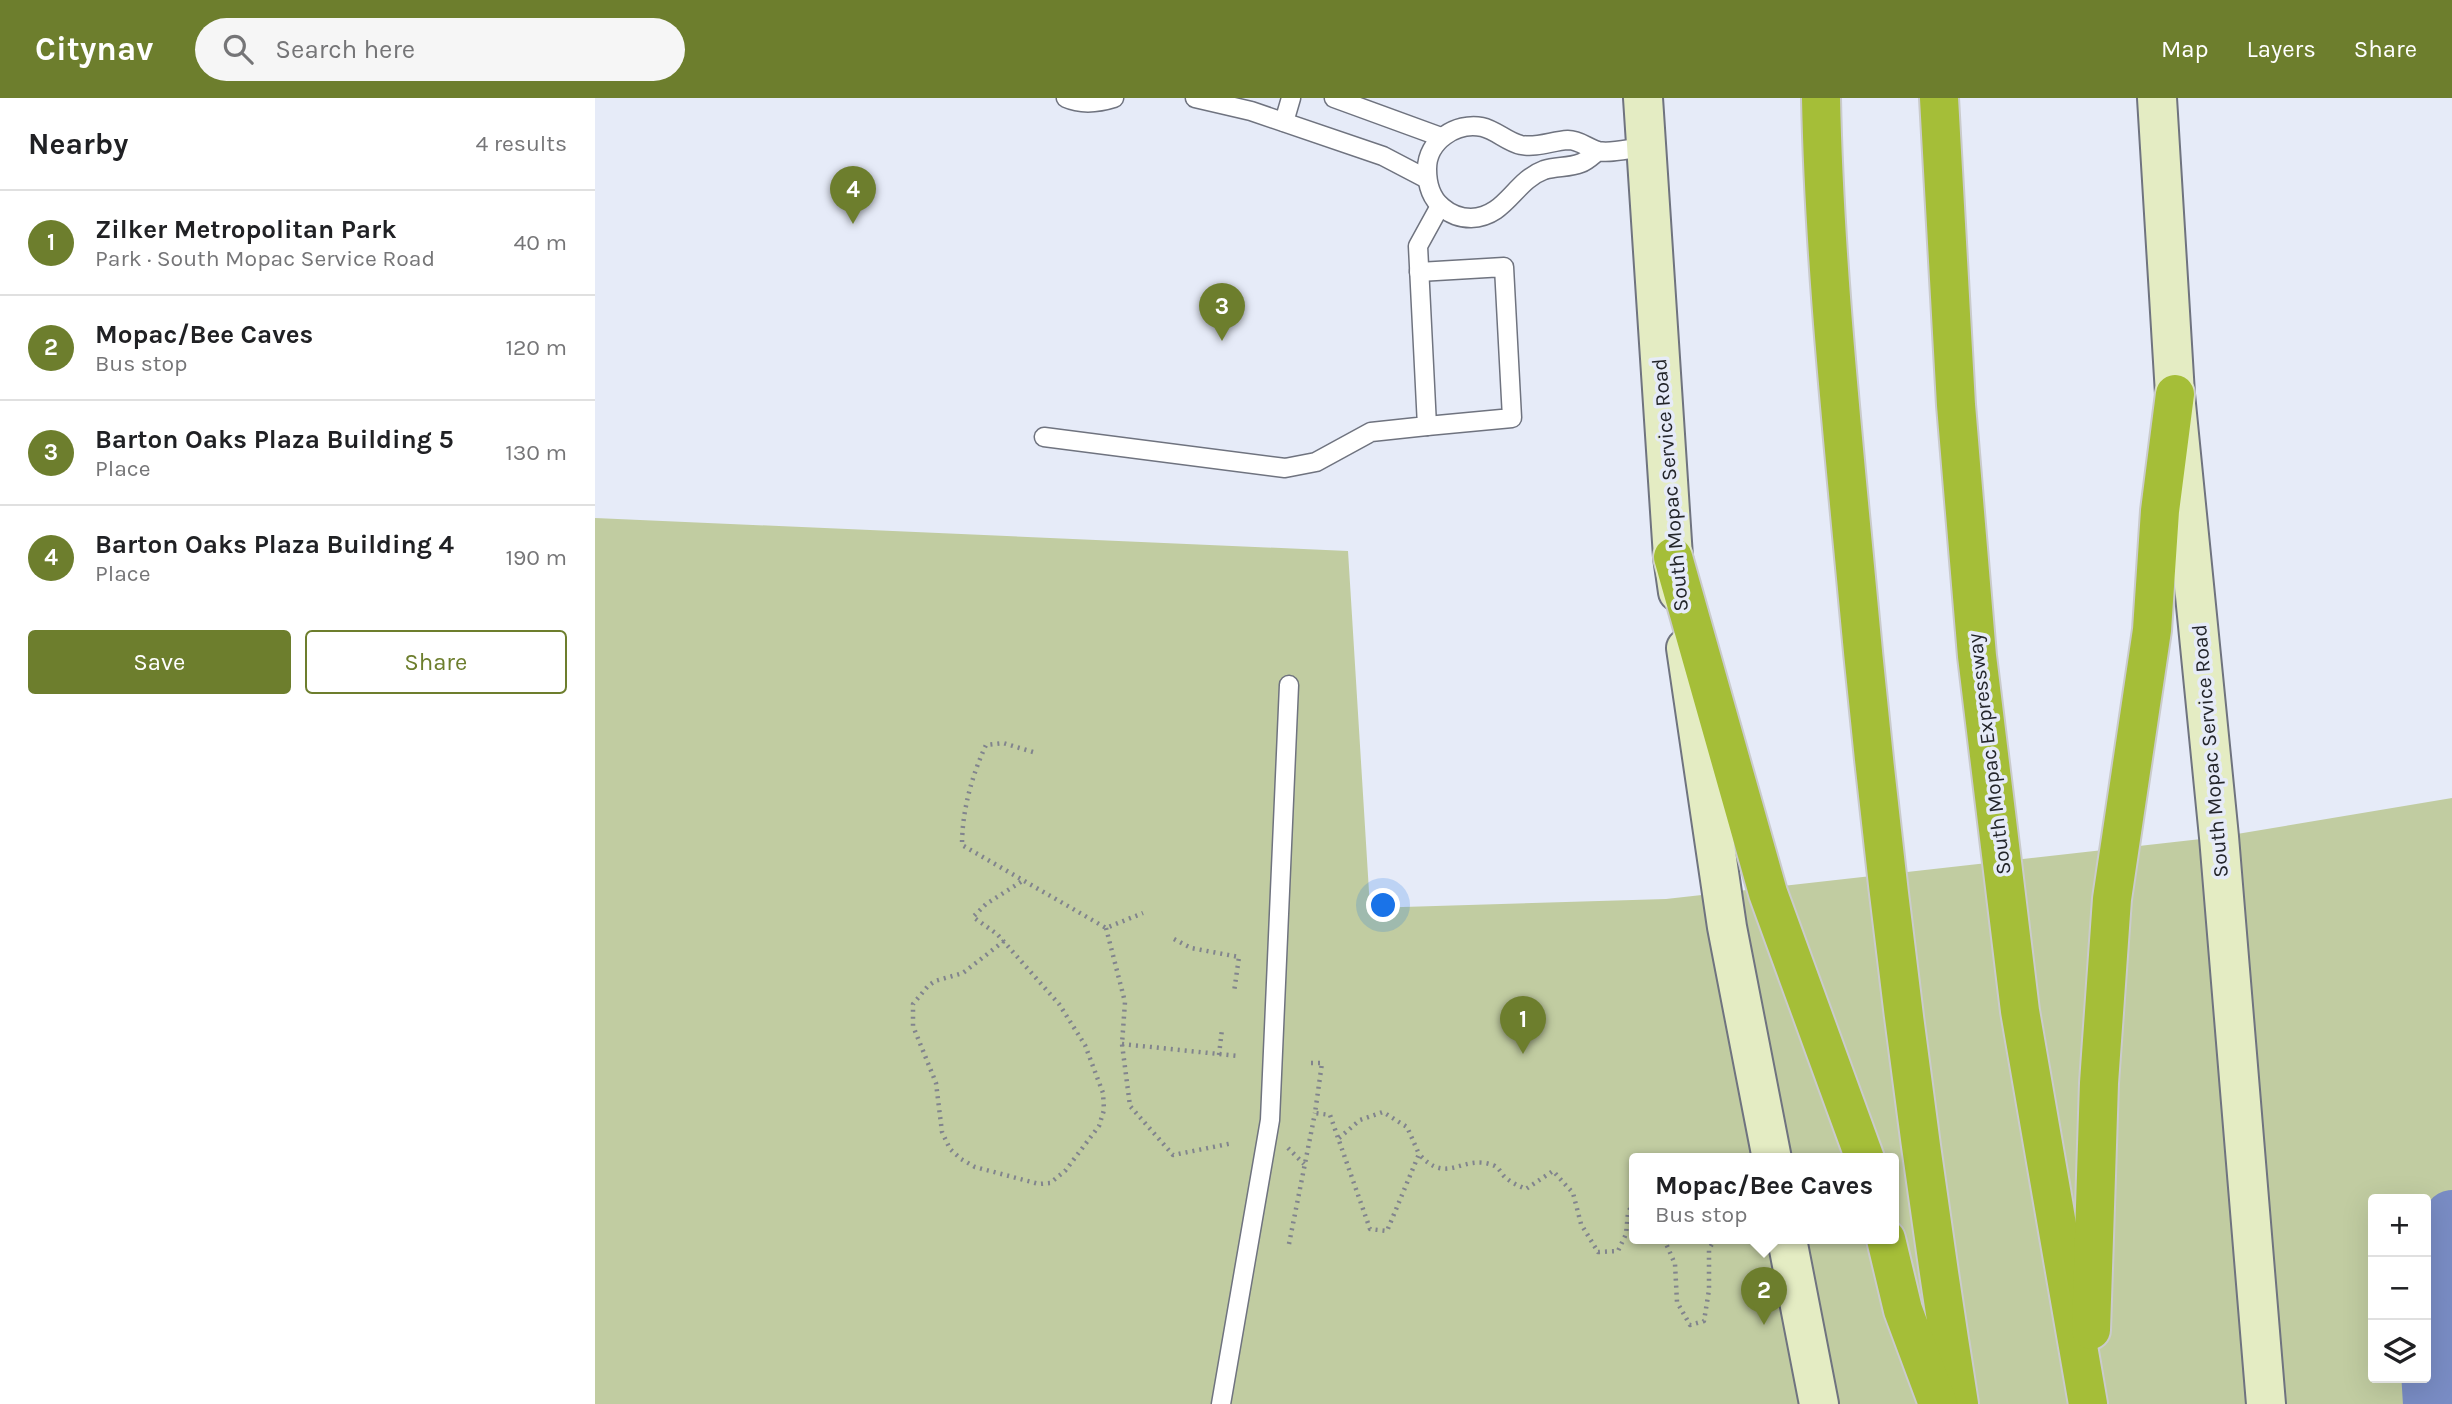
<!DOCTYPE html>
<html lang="en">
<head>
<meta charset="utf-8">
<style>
	body { margin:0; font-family:Karla,sans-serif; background:#f6f6f6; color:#202124 }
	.controls { position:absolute; right:21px; bottom:21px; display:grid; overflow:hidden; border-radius:7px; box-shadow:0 7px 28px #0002 }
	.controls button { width:63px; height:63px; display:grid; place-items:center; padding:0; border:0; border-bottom:2px solid #e0e0e0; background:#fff; color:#202124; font:35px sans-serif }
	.you { position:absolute; left:789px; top:808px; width:24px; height:24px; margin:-18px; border:5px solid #fff; border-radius:50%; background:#1a73e8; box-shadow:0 0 0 10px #1a73e833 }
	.badge { display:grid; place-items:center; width:46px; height:46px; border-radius:50%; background:#6d7e2d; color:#fff; font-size:23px; font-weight:700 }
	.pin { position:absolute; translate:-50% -58px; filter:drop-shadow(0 2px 4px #0008) }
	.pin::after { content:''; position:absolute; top:37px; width:24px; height:21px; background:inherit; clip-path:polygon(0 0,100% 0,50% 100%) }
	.popup { position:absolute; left:1034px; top:1055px; width:270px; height:91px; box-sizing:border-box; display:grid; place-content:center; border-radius:7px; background:#fff; filter:drop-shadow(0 2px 5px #0005); font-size:23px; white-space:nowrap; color:#757577 }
	.popup b { font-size:26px; color:#202124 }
	.popup::after { content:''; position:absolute; left:50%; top:100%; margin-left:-14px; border:14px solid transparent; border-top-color:#fff }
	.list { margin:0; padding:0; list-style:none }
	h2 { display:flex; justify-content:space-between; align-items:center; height:91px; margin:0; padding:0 28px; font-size:30px }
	h2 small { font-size:23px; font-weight:400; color:#757577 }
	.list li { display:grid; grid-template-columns:46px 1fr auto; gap:21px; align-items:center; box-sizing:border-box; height:105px; padding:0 28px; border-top:2px solid #e0e0e0 }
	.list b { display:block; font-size:26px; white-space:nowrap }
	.list p { margin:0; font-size:23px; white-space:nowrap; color:#757577 }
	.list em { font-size:23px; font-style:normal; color:#757577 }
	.actions { display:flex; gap:14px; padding:21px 28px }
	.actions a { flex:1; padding:16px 0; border:2px solid #6d7e2d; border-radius:7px; text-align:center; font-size:24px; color:#6d7e2d }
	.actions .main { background:#6d7e2d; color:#fff }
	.icon { flex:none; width:38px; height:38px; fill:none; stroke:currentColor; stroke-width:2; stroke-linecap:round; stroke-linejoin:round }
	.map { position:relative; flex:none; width:1857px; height:1306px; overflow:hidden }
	header { display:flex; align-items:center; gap:42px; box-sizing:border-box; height:98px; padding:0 35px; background:#6d7e2d; color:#fff }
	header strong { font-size:33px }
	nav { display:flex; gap:38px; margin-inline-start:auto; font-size:24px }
	.search { width:490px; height:63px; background:#f6f6f6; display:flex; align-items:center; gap:18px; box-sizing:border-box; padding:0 24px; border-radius:38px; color:#757577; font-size:26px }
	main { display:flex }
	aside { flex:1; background:#fff }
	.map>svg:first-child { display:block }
	.green { fill:#c1cca1; fill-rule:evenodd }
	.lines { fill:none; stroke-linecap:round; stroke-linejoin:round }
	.river { stroke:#798cc4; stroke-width:56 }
	.service-casing { stroke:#6f737f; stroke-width:21 }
	.secondary-casing { stroke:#6f737f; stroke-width:42 }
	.motorway-casing { stroke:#cacbcc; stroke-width:42 }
	.path { stroke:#81848d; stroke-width:4.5; stroke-dasharray:2 5; stroke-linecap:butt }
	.service { stroke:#fff; stroke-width:18 }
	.secondary { stroke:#e4ecc3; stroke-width:38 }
	.motorway { stroke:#a5be38; stroke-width:38 }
	.labels { text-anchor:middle; stroke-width:7; stroke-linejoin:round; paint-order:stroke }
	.street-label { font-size:21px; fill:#23252a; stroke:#e6ebf8 }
</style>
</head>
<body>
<header>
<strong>Citynav</strong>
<div class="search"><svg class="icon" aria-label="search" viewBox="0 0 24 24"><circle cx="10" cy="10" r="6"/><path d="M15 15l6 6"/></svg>Search here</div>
<nav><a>Map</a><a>Layers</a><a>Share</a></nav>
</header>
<main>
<aside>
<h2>Nearby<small>4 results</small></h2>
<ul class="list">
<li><span class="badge">1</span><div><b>Zilker Metropolitan Park</b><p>Park · South Mopac Service Road</p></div><em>40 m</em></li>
<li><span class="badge">2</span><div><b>Mopac/Bee Caves</b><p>Bus stop</p></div><em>120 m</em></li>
<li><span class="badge">3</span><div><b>Barton Oaks Plaza Building 5</b><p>Place</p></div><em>130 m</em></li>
<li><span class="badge">4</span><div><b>Barton Oaks Plaza Building 4</b><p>Place</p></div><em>190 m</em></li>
</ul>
<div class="actions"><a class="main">Save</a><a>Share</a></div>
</aside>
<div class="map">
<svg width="1857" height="1306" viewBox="0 0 1857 1306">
	<rect width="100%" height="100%" fill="#e6ebf8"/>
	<!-- green -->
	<path class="green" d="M0,420L753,453L775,810L1071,801L1624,739L1857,700V1306H0ZM1040,1061H1298V1141H1040ZM1778,1101H1831V1280H1778Z"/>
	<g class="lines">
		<!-- river -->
		<g class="river">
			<polyline points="1831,1216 1857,1120"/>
			<polyline points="1831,1223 1836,1306"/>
		</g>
		<defs>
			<g id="service">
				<path d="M471,0C487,7 503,5 519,0"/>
				<polyline points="600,0 656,13 788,58 832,81"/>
				<polyline points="739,0 846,39"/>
				<polyline points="689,24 696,0"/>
				<path d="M1003,53C998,57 992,63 986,65C974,70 961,68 949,72C919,83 911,119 876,120C866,120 855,116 847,109C836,100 832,85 832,71C832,43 861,24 887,29C901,32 912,44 926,47C942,50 957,43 973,42C985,42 992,50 1003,53C1016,56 1036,50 1050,49"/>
				<polyline points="824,174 909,169 917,320 832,328"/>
				<polyline points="449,339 690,370 721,364 776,334 832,328 823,148 845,108"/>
				<polyline points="626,1306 675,1022 694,587"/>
			</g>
			<g id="secondary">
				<polyline points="1048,0 1078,459 1083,494"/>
				<polyline points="1562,0 1580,296 1624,739 1671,1306"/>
				<polyline points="1091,550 1132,829 1177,1061"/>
				<polyline points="1192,1141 1224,1306"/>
			</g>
			<g id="motorway">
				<path d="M1226,0C1229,149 1244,299 1258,448C1284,735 1319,1021 1364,1306"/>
				<polyline points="1344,0 1361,307 1382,558 1425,913 1493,1306"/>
				<polyline points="1078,459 1173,795 1270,1061"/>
				<polyline points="1291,1141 1308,1212 1343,1306"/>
				<polyline points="1496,1232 1504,985 1517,801 1557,532 1565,413 1580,296"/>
			</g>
		</defs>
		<!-- service casing -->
		<use href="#service" class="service-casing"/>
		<!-- secondary casing -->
		<use href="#secondary" class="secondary-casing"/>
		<!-- motorway casing -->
		<use href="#motorway" class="motorway-casing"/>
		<!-- path -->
		<g class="path">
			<path d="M438,654L408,645L391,647C377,677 367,713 367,747L511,830L548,815"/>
			<polyline points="511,830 530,904 527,946 535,1008 578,1057 638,1045"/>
			<polyline points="579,841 596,850 644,859 639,894"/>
			<polyline points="409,843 368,875 340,883 333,888 318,906 318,928 341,985 347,1034 355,1051 366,1061 380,1069 444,1086 455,1085 470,1073 504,1028 509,1012 508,995 490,947 464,906 402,836 378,819 391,806 429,782"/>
			<polyline points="527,946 643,958"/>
			<polyline points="624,957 627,931"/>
			<path d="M716,965H727L720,1015L735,1017L775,1131L792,1133L824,1056C853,1089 867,1054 900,1068C905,1071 907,1077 911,1080C917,1085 924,1088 931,1091L958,1073L978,1095L986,1126L1003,1154L1023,1153L1031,1136L1033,1115L1040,1100"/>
			<polyline points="744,1040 765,1022 788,1014 812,1029 824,1056"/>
			<polyline points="693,1050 709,1066"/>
			<polyline points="1069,1141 1080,1166 1082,1204 1095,1227 1109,1223 1114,1192 1114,1151 1120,1141"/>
			<polyline points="694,1146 720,1015"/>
		</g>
		<!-- service -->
		<use href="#service" class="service"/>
		<!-- secondary -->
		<use href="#secondary" class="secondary"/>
		<!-- motorway -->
		<use href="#motorway" class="motorway"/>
	</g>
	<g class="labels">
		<!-- street labels -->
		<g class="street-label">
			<text transform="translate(1075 387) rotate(-95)" y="7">South Mopac Service Road</text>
			<text transform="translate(1615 653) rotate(-95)" y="7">South Mopac Service Road</text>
			<text transform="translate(1394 656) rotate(-97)" y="7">South Mopac Expressway</text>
		</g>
	</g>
</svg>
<div class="controls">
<button>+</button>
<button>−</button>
<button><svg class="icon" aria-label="layers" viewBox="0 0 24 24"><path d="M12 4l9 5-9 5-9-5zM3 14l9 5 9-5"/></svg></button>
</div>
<div class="you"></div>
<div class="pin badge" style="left:928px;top:956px">1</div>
<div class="pin badge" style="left:1169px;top:1227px">2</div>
<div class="popup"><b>Mopac/Bee Caves</b>Bus stop</div>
<div class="pin badge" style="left:627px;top:243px">3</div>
<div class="pin badge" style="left:258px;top:126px">4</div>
</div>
</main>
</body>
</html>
